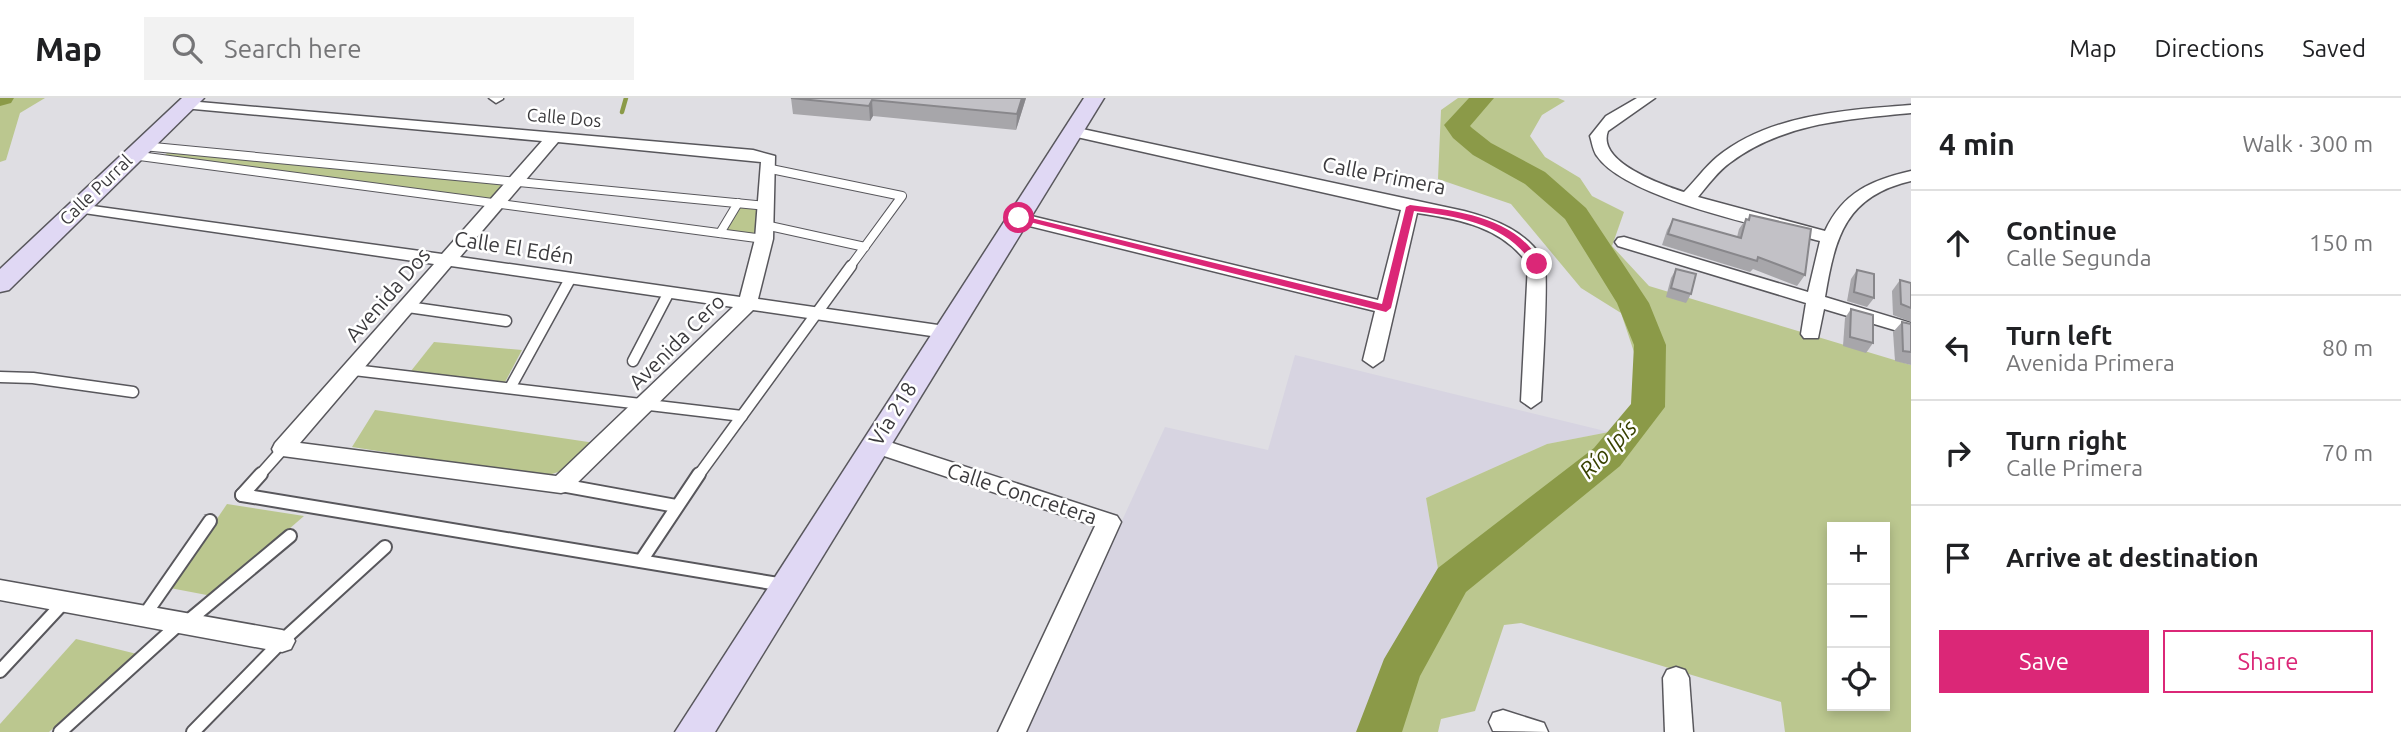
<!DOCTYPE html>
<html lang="en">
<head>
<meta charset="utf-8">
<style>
	body { margin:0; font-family:Ubuntu,sans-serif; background:#f2f2f2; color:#202124 }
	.controls { position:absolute; right:21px; bottom:21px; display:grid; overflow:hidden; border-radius:0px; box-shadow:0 4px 10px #0003 }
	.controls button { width:63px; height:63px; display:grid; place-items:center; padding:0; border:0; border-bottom:2px solid #e0e0e0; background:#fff; color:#202124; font:35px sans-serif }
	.stop { position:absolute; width:21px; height:21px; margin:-16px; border:5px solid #db2777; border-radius:50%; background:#fff }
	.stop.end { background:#db2777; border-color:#fff; box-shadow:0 2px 7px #0008 }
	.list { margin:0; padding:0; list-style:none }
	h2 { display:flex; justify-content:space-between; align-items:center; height:91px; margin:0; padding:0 28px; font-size:30px }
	h2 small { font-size:23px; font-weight:400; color:#757577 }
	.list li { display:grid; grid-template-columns:46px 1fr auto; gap:21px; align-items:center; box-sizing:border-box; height:105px; padding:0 28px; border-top:2px solid #e0e0e0 }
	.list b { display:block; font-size:26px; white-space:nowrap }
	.list p { margin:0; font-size:23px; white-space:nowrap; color:#757577 }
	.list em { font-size:23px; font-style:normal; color:#757577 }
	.actions { display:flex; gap:14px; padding:21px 28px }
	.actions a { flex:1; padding:16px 0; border:2px solid #db2777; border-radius:0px; text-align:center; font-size:24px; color:#db2777 }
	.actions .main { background:#db2777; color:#fff }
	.icon { flex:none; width:38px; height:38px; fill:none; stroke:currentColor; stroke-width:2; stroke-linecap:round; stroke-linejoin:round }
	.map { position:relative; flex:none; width:1911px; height:634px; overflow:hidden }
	header { display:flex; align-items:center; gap:42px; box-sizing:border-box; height:98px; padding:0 35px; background:#fff; border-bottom:2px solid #e0e0e0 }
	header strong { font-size:33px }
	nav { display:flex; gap:38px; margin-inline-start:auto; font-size:24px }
	.search { width:490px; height:63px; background:#f2f2f2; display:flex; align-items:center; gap:18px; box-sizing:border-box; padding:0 24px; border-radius:0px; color:#757577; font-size:26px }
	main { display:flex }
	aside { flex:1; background:#fff }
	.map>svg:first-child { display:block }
	.built { fill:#d7d4e1 }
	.green { fill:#bbc78f; fill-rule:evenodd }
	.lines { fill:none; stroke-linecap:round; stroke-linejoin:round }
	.stream { stroke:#8b9a48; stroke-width:4.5 }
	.river { fill:#8b9a48; fill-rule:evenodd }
	.lane-far2-casing { stroke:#58575c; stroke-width:10 }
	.lane-far1-casing { stroke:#58575c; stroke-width:13 }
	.lane-casing { stroke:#58575c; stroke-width:16 }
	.street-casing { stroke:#58575c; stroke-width:3 }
	.secondary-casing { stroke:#58575c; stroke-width:3 }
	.lane-far2 { stroke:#fff; stroke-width:8 }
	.lane-far1 { stroke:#fff; stroke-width:10 }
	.lane { stroke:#fff; stroke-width:12 }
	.street { fill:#fff; fill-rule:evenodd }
	.secondary { fill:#e0d8f4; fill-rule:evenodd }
	.wall { fill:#a7a6aa }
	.shaded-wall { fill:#88878b }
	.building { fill:#c2c1c6; stroke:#88878b; stroke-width:2 }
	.route { fill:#db2777 }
	.labels { text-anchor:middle; stroke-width:5; stroke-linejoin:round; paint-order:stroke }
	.far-street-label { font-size:18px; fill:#3b3a3d; stroke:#fff }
	.street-label { font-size:21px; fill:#3b3a3d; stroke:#fff }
	.water-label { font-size:23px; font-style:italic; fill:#384100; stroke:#fff }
</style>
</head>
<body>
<header>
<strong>Map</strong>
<div class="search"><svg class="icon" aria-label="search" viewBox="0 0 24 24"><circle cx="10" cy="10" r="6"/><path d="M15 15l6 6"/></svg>Search here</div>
<nav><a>Map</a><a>Directions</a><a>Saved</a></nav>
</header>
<main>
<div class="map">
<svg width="1911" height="634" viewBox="0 0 1911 634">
	<rect width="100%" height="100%" fill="#dfdee3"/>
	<!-- built -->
	<polygon class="built" points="1295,257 1609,334 1547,346 1426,400 1438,471 1386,560 1359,634 1025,634 1165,329 1268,352"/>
	<!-- green -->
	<g class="green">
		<polygon points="0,0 45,0 20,15 6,62 0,64"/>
		<path d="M1458,0H1558L1565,3L1542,17L1530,38L1545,59L1580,80L1592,98L1624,114L1612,148L1649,188L1911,267V634H1785L1781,604L1521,525L1504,527L1475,613L1441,621L1438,634H1359L1386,560L1438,471L1426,400L1547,346L1609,334L1634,312L1637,263L1621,215L1581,190L1511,106L1438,81L1441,12ZM1832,429H1885V608H1832Z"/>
		<polygon points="169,53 509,84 494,101 163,59"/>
		<polygon points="739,108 762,110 759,139 724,134"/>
		<polygon points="434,244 522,252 504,286 411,273"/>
		<path d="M375,312L595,345C577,362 565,376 540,378L352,349Z"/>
		<polygon points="227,406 304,418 212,498 170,490"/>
		<polygon points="76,541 137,556 49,634 0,634 0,626"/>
	</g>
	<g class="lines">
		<!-- stream -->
		<polyline class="stream" points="622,14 626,0"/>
		<!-- river -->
		<g class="river">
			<polygon points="0,0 14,0 11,5 0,8"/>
			<polygon points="1469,0 1494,0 1470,28 1472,30 1491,45 1545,74 1586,110 1649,205 1666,247 1665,309 1620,368 1466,494 1420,578 1402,634 1356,634 1384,561 1438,470 1594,350 1631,306 1634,247 1617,205 1565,121 1525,86 1473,57 1453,40 1444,27"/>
		</g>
		<defs>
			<g id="lane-far2">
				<polyline points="143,48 767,108"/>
				<polyline points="132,57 764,141"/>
				<polyline points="771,71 902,98 850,169"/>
				<polyline points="765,127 865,149"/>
				<polyline points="720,135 738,105"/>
			</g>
			<g id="lane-far1">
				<polyline points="408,209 506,223"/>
				<polyline points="633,263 668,196"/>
				<polyline points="354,272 742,318"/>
				<polyline points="0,279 33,280 133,294"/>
				<polyline points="510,290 570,181"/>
				<polyline points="259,378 283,351"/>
				<polyline points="698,378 851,168"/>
			</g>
			<g id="lane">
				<polyline points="561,387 676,408"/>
				<polyline points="242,397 784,487"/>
				<polyline points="242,397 261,376"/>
				<polyline points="641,463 699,376"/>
				<polyline points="144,518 210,423"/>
				<polyline points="187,524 290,438"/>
				<polyline points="0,573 65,503"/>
				<polyline points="60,634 180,525"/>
				<polyline points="193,634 282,543 385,449"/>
			</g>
			<g id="street">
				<polygon points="489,0 503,0 503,1 496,5"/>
				<path d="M1637,0H1655L1608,33C1596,64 1663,87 1684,94C1695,83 1705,69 1717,59C1770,16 1846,12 1911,7V15C1849,21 1783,25 1731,64C1718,73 1708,87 1698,99L1825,133C1843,94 1872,82 1911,73V83C1846,98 1835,138 1825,199L1911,225V237L1824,211L1818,240H1804L1801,236L1806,205L1618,148L1615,144L1618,140L1624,139L1808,194L1820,143C1770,130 1626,101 1597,58C1593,53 1592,44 1590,38L1606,18Z"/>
				<path d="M188,3L753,52L775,58L773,141L758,201L945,228L955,234L945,240L753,212L569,393L561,395L275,357L272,351L275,345L434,166L77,114L69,109L71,105L442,156L542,43L183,10V4ZM558,44L761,64L755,141L740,199L460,159ZM451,168L733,209L556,378L300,345Z"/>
				<path d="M1073,29L1464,113C1495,121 1528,134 1544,163C1549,173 1542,283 1541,303L1531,310L1521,303L1528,166C1502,129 1459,121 1417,115L1383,262L1373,269L1363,262L1375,213L1013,124L1011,120L1019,115L1378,202L1401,112L1068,37L1065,34Z"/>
				<polygon points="874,339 1117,418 1121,424 1026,634 998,634 1095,428 866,352 863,347 866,342"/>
				<polygon points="0,482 282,532 291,535 295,543 291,551 282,554 0,502"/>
				<polygon points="1676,569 1685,572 1689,580 1693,634 1665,634 1663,580 1667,572"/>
				<polygon points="1503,612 1544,625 1548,634 1493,633 1489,624 1493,615"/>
			</g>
			<g id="secondary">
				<polygon points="182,0 204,0 9,192 0,194 0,171"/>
				<polygon points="1084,0 1104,0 715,634 675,634"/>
			</g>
		</defs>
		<!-- lane-far2 casing -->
		<use href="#lane-far2" class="lane-far2-casing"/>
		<!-- lane-far1 casing -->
		<use href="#lane-far1" class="lane-far1-casing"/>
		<!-- lane casing -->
		<use href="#lane" class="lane-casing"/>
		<!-- street casing -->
		<use href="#street" class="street-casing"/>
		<!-- secondary casing -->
		<use href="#secondary" class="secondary-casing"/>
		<!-- lane-far2 -->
		<use href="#lane-far2" class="lane-far2"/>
		<!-- lane-far1 -->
		<use href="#lane-far1" class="lane-far1"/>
		<!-- lane -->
		<use href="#lane" class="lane"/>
		<!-- street -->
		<use href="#street" class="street"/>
		<!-- secondary -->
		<use href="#secondary" class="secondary"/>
	</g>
	<!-- wall -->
	<g class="wall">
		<polygon points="791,0 1026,0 1016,32 873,18 870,23 793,16"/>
		<polygon points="1750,117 1805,177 1797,188 1753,171 1750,174 1662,147 1667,132 1673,121 1737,139 1739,131 1746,121 1748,121"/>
		<polygon points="1676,171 1691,196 1686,205 1666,199 1671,180"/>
		<polygon points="1857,172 1874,200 1867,209 1847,203 1851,181"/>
		<polygon points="1900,182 1911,185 1911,224 1893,217 1892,193"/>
		<polygon points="1851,211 1873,245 1866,255 1843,248 1845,220"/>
		<polygon points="1902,224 1911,226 1911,267 1895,263 1893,234"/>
	</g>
	<!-- shaded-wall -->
	<g class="shaded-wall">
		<polygon points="1022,0 1026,0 1016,32 1017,16"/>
		<polygon points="872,2 873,18 870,23 869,8"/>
	</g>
	<!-- building -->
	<g class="building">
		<polygon points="791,0 1022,0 1017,16 872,2 869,8"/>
		<polygon points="1750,117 1811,131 1805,177 1758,159 1757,163 1668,136 1673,121 1741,140 1746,121 1749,122"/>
		<polygon points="1676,171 1696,176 1691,196 1671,190"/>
		<polygon points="1857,172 1874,176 1874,200 1854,194"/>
		<polygon points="1900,182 1911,185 1911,210 1901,206"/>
		<polygon points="1851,211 1873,217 1873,245 1850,239"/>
		<polygon points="1902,224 1911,226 1911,254 1903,253"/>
	</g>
	<!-- route -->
	<path class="route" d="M1410,107C1459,113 1516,119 1542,166L1534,168C1508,126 1461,119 1414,113L1391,210L1386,214L1014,120L1019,117L1382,206L1406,109Z"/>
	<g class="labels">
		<!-- far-street labels -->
		<g class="far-street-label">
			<text transform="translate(564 20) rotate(5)" y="6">Calle Dos</text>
			<text transform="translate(96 92) rotate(-44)" y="6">Calle Purral</text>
		</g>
		<!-- street labels -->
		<g class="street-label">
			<text transform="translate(1384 78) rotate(11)" y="7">Calle Primera</text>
			<text transform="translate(514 150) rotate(9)" y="7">Calle El Edén</text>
			<text transform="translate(388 197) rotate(-49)" y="7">Avenida Dos</text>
			<text transform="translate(677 244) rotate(-45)" y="7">Avenida Cero</text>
			<text transform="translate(893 316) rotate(-58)" y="7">Vía 218</text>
			<text transform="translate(1022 396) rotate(18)" y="7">Calle Concretera</text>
		</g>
		<!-- water labels -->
		<g class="water-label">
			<text transform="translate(1608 351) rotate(-46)" y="8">Río Ipís</text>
		</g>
	</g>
</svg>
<div class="controls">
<button>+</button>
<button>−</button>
<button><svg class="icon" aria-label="locate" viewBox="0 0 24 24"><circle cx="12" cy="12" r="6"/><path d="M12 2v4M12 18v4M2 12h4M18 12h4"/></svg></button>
</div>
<div class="stop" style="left:1019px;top:120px"></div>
<div class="stop end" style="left:1537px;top:166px"></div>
</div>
<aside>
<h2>4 min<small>Walk · 300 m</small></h2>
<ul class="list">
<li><svg class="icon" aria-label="ahead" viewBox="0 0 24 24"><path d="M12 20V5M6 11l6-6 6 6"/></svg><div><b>Continue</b><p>Calle Segunda</p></div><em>150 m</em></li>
<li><svg class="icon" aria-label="left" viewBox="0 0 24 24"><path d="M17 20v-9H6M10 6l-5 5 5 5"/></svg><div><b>Turn left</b><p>Avenida Primera</p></div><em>80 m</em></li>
<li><svg class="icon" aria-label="right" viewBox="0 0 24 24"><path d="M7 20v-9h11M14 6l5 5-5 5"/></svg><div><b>Turn right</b><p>Calle Primera</p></div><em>70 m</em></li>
<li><svg class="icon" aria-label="arrive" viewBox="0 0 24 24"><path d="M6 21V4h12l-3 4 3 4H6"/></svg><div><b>Arrive at destination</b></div></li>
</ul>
<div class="actions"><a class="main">Save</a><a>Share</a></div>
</aside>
</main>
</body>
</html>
